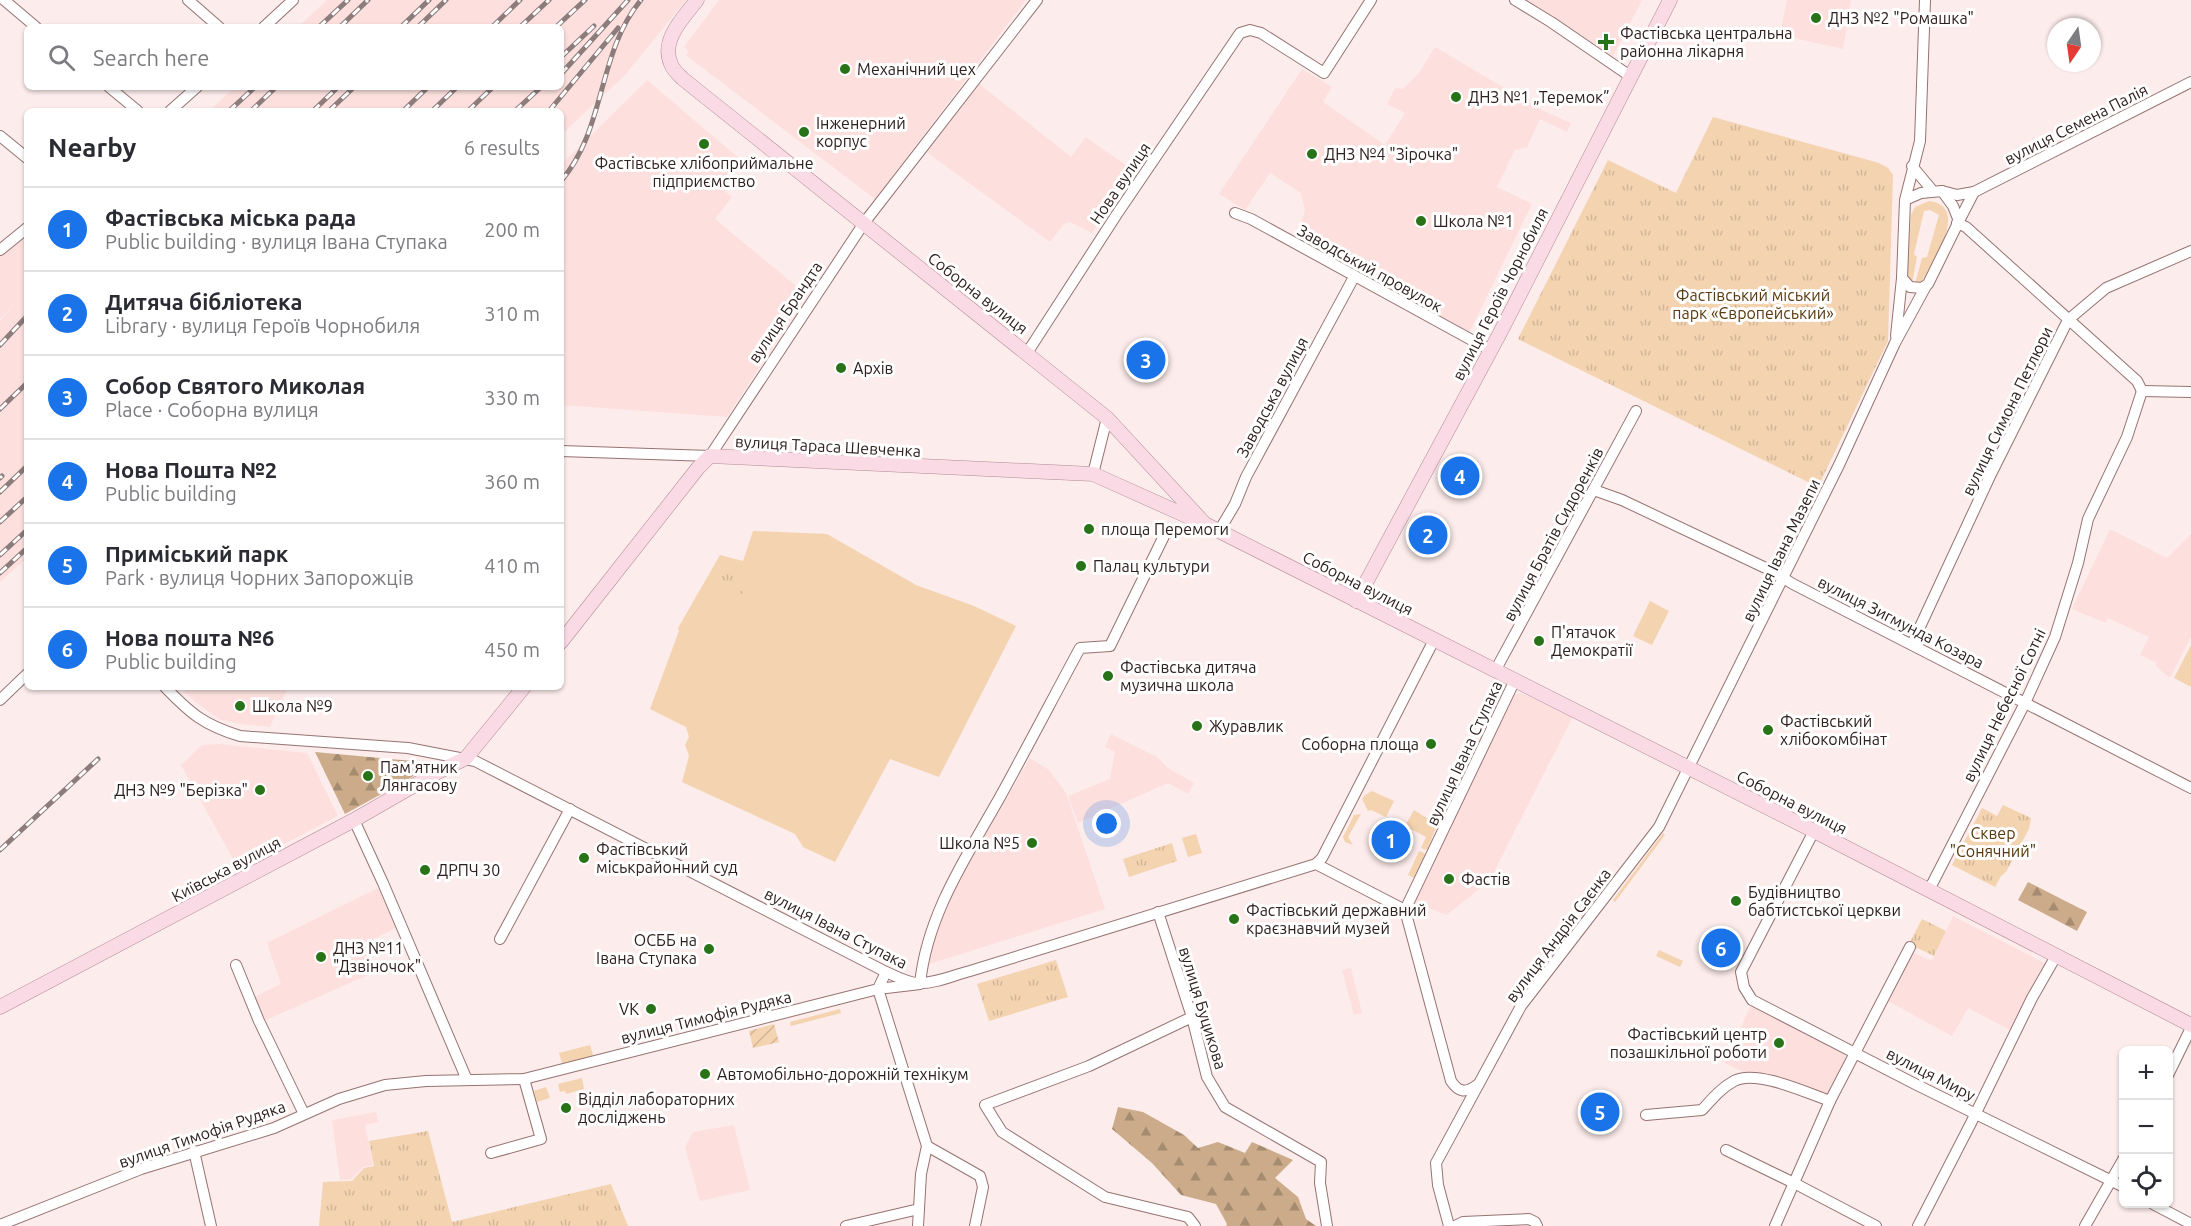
<!DOCTYPE html>
<html lang="en">
<head>
<meta charset="utf-8">
<style>
	body { margin:0; font-family:Ubuntu,sans-serif; background:#f7f7f7; color:#2b2b33 }
	.controls { position:absolute; right:18px; bottom:18px; display:grid; overflow:hidden; border-radius:9px; box-shadow:0 2px 4px #0004 }
	.controls button { width:54px; height:54px; display:grid; place-items:center; padding:0; border:0; border-bottom:2px solid #e1e1e2; background:#fff; color:#2b2b33; font:30px sans-serif }
	.compass { position:absolute; left:2047px; top:18px; width:54px; height:54px; border-radius:50%; background:#fff; box-shadow:0 2px 4px #0004; rotate:193deg }
	.you { position:absolute; left:1107px; top:824px; width:21px; height:21px; margin:-15px; border:4px solid #fff; border-radius:50%; background:#1a73e8; box-shadow:0 0 0 9px #1a73e833 }
	.badge { display:grid; place-items:center; width:39px; height:39px; border-radius:50%; background:#1a73e8; color:#fff; font-size:20px; font-weight:700 }
	.pin { position:absolute; translate:-50% -50%; border:3px solid #fff; box-shadow:0 2px 6px #0006 }
	.list { margin:0; padding:0; list-style:none }
	h2 { display:flex; justify-content:space-between; align-items:center; height:78px; margin:0; padding:0 24px; font-size:26px }
	h2 small { font-size:20px; font-weight:400; color:#7c7c81 }
	.list li { display:grid; grid-template-columns:39px 1fr auto; gap:18px; align-items:center; box-sizing:border-box; height:84px; padding:0 24px; border-top:2px solid #e1e1e2 }
	.list b { display:block; font-size:22px; white-space:nowrap }
	.list p { margin:0; font-size:20px; white-space:nowrap; color:#7c7c81 }
	.list em { font-size:20px; font-style:normal; color:#7c7c81 }
	.icon { flex:none; width:33px; height:33px; fill:none; stroke:currentColor; stroke-width:2; stroke-linecap:round; stroke-linejoin:round }
	.map { position:relative; flex:none; width:2191px; height:1226px; overflow:hidden }
	.search { position:absolute; background:#fff; box-shadow:0 2px 4px #0004; left:24px; top:24px; width:540px; height:66px; display:flex; align-items:center; gap:15px; box-sizing:border-box; padding:0 21px; border-radius:9px; color:#7c7c81; font-size:22px }
	.panel { position:absolute; background:#fff; box-shadow:0 2px 4px #0004; left:24px; top:108px; width:540px; height:582px; border-radius:9px }
	.map>svg:first-child { display:block }
	.built { fill:#fde0de }
	.grass { fill:#f4d3b0 }
	.forest { fill:url(#forest-firs) }
	.park { fill:url(#park-tufts) }
	.garden { fill:url(#garden-furrows) }
	.lines { fill:none; stroke-linecap:round; stroke-linejoin:round }
	.minor-casing { stroke:#957371; stroke-width:12 }
	.major-casing { stroke:#b18a95; stroke-width:15 }
	.minor { stroke:#fff; stroke-width:10 }
	.major { stroke:#fadbe5; stroke-width:14 }
	.rail-casing { stroke:#8c7c7c; stroke-width:5 }
	.rail { stroke:#fefefe; stroke-width:3; stroke-dasharray:9; stroke-linecap:butt }
	.poi-dot { fill:#287318; stroke:#fefefe; stroke-width:2 }
	.labels { text-anchor:middle; stroke-width:6; stroke-linejoin:round; paint-order:stroke }
	.poi-label { font-size:16px; fill:#2f2020; stroke:#fefefe; text-anchor:start }
	.street-label { font-size:16px; fill:#2f2020; stroke:#fefefe }
	.park-label { font-size:16px; fill:#59390e; stroke:#fefefe }
</style>
</head>
<body>
<div class="map">
<svg width="2191" height="1226" viewBox="0 0 2191 1226">
	<defs>
		<pattern id="forest-firs" width="22" height="20" patternUnits="userSpaceOnUse" patternTransform="scale(1.5)"><rect width="22" height="20" fill="#cbab89"/><path d="M5 1l3.5 6h-7zM16 11l3.5 6h-7z" fill="#a58b70"/></pattern>
		<pattern id="park-tufts" width="24" height="20" patternUnits="userSpaceOnUse" patternTransform="scale(1.5)"><rect width="24" height="20" fill="#f4d3b0"/><path d="M3 7l-1-3M5 7V3M7 7l1-3M15 17l-1-3M17 17v-4M19 17l1-3" fill="none" stroke="#d2b597"/></pattern>
		<pattern id="garden-furrows" width="10" height="10" patternUnits="userSpaceOnUse" patternTransform="scale(1.5)"><rect width="10" height="10" fill="#f4d3b0"/><path d="M-1 1l2-2M0 10L10 0M9 11l2-2" fill="none" stroke="#d2b597"/></pattern>
	</defs>
	<rect width="100%" height="100%" fill="#fceceb"/>
	<!-- built -->
	<g class="built">
		<polygon points="327,0 686,0 625,75 561,135 561,111 209,111 235,87 561,87 561,27 298,27"/>
		<polygon points="719,0 1026,0 875,199 687,56 688,50 684,47"/>
		<polygon points="1527,0 1642,0 1613,56"/>
		<polygon points="1787,0 1851,0 1843,49 1780,35"/>
		<polygon points="1435,47 1544,111 1571,123 1567,132 1540,119 1527,147 1515,150 1497,187 1532,204 1469,333 1296,240 1305,211 1301,193 1270,173 1245,210 1219,194 1302,69 1332,87 1323,102 1385,145 1405,113 1387,104 1395,88 1403,89 1419,73"/>
		<polygon points="647,80 741,160 719,186 732,197 715,219 807,295 727,417 561,405 561,165"/>
		<polygon points="978,83 1071,157 1086,137 1134,171 1092,233 1070,222 1064,224 1050,242 925,151"/>
		<polygon points="27,235 27,558 0,582 0,321 16,302 0,319 0,257"/>
		<polygon points="2110,529 2167,558 2191,534 2191,637 2170,678 2156,666 2157,663 2140,655 2149,637 2108,618 2106,623 2072,609"/>
		<polygon points="180,687 288,687 270,727 241,724 219,719 194,701"/>
		<polygon points="1521,693 1573,716 1490,880 1447,915 1412,902 1512,695"/>
		<polygon points="1111,734 1157,757 1168,768 1194,783 1188,794 1168,783 1078,823 1068,796 1110,779 1115,752 1105,747"/>
		<polygon points="219,744 307,753 338,816 238,868 181,765 202,745"/>
		<polygon points="1030,758 1049,770 1066,793 1105,909 929,964 933,939 951,894"/>
		<polygon points="380,887 397,927 364,944 377,971 264,1021 254,997 281,984 267,943"/>
		<polygon points="1953,916 2046,964 2010,1030 1968,1008 1952,1036 1886,1000 1910,951 1932,961"/>
		<polygon points="1351,968 1362,1013 1354,1015 1342,970"/>
		<polygon points="1751,1005 1843,1052 1846,1059 1827,1098 1748,1074 1724,1063"/>
		<polygon points="376,1112 378,1122 365,1125 373,1165 363,1167 351,1179 340,1180 332,1120"/>
		<polygon points="734,1125 750,1190 700,1201 685,1147 693,1132"/>
	</g>
	<!-- grass -->
	<g class="grass">
		<path d="M1929,201C1971,206 1932,262 1922,281L1915,284L1922,258L1927,257L1939,215L1930,210L1924,211L1914,254L1917,257L1912,284L1906,277L1911,215L1915,207Z"/>
		<polygon points="753,531 827,534 916,585 974,606 1016,626 939,777 890,759 835,862 803,847 795,834 682,782 689,756 685,745 689,737 686,727 650,709 679,631 678,628 720,555 743,561"/>
		<polygon points="1650,601 1669,611 1652,645 1633,636"/>
		<polygon points="2191,645 2191,687 2174,678"/>
		<polygon points="1372,791 1394,801 1386,817 1371,810 1368,811 1362,799 1365,795"/>
		<polygon points="1414,810 1433,822 1436,828 1427,850 1421,848 1426,837 1405,826"/>
		<polygon points="1361,814 1348,837 1353,845 1345,842 1343,837 1354,815"/>
		<polygon points="1663,833 1665,835 1615,902 1613,900"/>
		<polygon points="1196,834 1202,853 1188,857 1182,838"/>
		<polygon points="1419,851 1426,854 1414,878 1408,875"/>
		<polygon points="840,1009 841,1013 791,1026 790,1022"/>
		<polygon points="590,1045 594,1058 563,1066 559,1053"/>
		<polygon points="582,1078 584,1089 566,1094 565,1091 560,1092 558,1084"/>
		<polygon points="546,1087 550,1098 537,1102 534,1091"/>
	</g>
	<!-- forest -->
	<g class="forest">
		<polygon points="315,752 412,761 417,763 419,768 414,776 345,814"/>
		<polygon points="2028,882 2087,912 2077,931 2018,900"/>
		<polygon points="1118,1107 1143,1112 1184,1135 1198,1148 1218,1142 1245,1153 1252,1142 1293,1160 1275,1178 1298,1197 1306,1219 1316,1226 1226,1226 1227,1224 1216,1204 1181,1195 1152,1163 1112,1129"/>
	</g>
	<!-- park -->
	<g class="park">
		<polygon points="1713,117 1879,163 1888,168 1893,175 1888,341 1818,487 1518,339 1608,160 1676,193"/>
		<polygon points="723,559 755,572 742,594 711,578"/>
		<polygon points="2003,805 2031,818 2029,829 2006,872 2001,876 1995,887 1952,865 1982,808 1997,816"/>
		<polygon points="1172,843 1177,861 1129,877 1123,859"/>
		<polygon points="1922,919 1946,931 1934,956 1909,944"/>
		<polygon points="1659,950 1683,961 1680,967 1656,956"/>
		<polygon points="1056,960 1068,997 989,1021 977,984"/>
		<polygon points="428,1131 452,1222 611,1184 628,1226 319,1226 323,1182 352,1181 364,1168 374,1166 369,1141"/>
	</g>
	<!-- garden -->
	<polygon class="garden" points="774,1024 779,1042 753,1048 749,1031"/>
	<g class="lines">
		<defs>
			<g id="minor">
				<polyline points="4,0 36,27"/>
				<polyline points="188,0 219,27"/>
				<polyline points="1515,0 1551,22 1630,76"/>
				<polyline points="264,27 293,0"/>
				<polyline points="109,87 138,111"/>
				<polyline points="170,111 197,87"/>
				<polyline points="0,136 27,158"/>
				<polyline points="1912,166 1932,190"/>
				<polyline points="1942,191 1957,195 1974,192 2191,82"/>
				<polyline points="1905,200 1921,193 1942,191 1953,206 1959,221 1928,284 1922,288 1910,287 1902,278 1905,200 1920,141 1925,0"/>
				<polyline points="1235,213 1251,219 1490,350"/>
				<polyline points="1959,221 1974,192"/>
				<polyline points="1957,223 1966,227 2137,381 2142,391"/>
				<polyline points="0,250 27,228"/>
				<polyline points="1896,336 1902,278"/>
				<polyline points="1027,353 1117,214 1240,33 1250,30 1261,33 1324,73 1371,0"/>
				<polyline points="2142,391 2191,392"/>
				<polyline points="561,451 710,456 864,223 1037,0"/>
				<polyline points="1093,474 1107,418"/>
				<polyline points="1594,490 1622,500 1772,571 1793,584 2191,788"/>
				<polyline points="1219,531 1235,504 1246,477 1354,277"/>
				<polyline points="1912,644 1991,474 2068,320 2106,288 2191,251"/>
				<polyline points="1495,671 1636,411"/>
				<path d="M165,687C191,714 204,725 240,736L408,748L475,761L886,972C896,976 907,983 918,983C935,984 954,975 970,971L1316,864L1405,910"/>
				<polyline points="0,700 27,674"/>
				<polyline points="354,820 383,883 467,1080"/>
				<polyline points="1814,831 1741,972 1744,987 1752,1000 1915,1084 2124,1187"/>
				<polyline points="1316,864 1322,858 1434,640"/>
				<polyline points="1929,890 2025,703 2055,637 2078,563 2088,519 2127,437 2142,391"/>
				<polyline points="1405,910 1515,680"/>
				<path d="M1405,910L1451,1081C1459,1093 1466,1093 1477,1085"/>
				<polyline points="1158,912 1192,1017 1207,1077 1225,1107 1321,1162 1320,1183 1327,1226"/>
				<polyline points="500,939 570,809"/>
				<polyline points="236,965 259,1021 304,1114"/>
				<polyline points="1192,1017 1089,1066 985,1105 1002,1132 1105,1197 1188,1217 1195,1226"/>
				<polyline points="2168,1075 2191,1028"/>
				<path d="M1646,1115L1702,1110C1712,1099 1721,1088 1734,1081C1756,1069 1807,1093 1830,1101"/>
				<polyline points="927,1146 980,1176 983,1187 975,1226"/>
				<polyline points="1726,1150 1794,1183 1876,1226"/>
				<polyline points="194,1151 211,1226"/>
				<polyline points="491,1153 541,1139 524,1079"/>
				<polyline points="2153,1204 2191,1224"/>
				<polyline points="0,1225 141,1169 274,1128 339,1099 385,1085 426,1081 524,1079 878,989 886,972"/>
				<polyline points="846,1226 919,1209"/>
				<path d="M918,1226L921,1174L927,1146L878,989L920,984C927,914 967,856 1000,797C1027,748 1053,698 1080,648L1110,646L1164,536"/>
				<polyline points="1449,1226 1438,1185 1436,1163 1521,1006 1659,827 1839,465 1895,343 1926,286"/>
				<polyline points="1455,1226 1463,1222 1529,1219 1535,1222 1537,1226"/>
				<polyline points="1775,1226 1830,1101 1910,947"/>
				<polyline points="1918,1226 1971,1123 2032,998 2056,956"/>
				<polyline points="2085,1226 2124,1158"/>
			</g>
			<g id="major">
				<path d="M697,0C684,17 660,40 671,64C673,70 679,75 683,79L1107,418L1205,524L1814,831L2191,1025"/>
				<polyline points="1356,601 1500,333 1670,0"/>
				<polyline points="561,642 698,468 710,456 1093,474 1200,522"/>
				<polyline points="0,1007 354,820 434,774 466,758 524,687"/>
			</g>
		</defs>
		<!-- minor casing -->
		<use href="#minor" class="minor-casing"/>
		<!-- major casing -->
		<use href="#major" class="major-casing"/>
		<!-- minor -->
		<use href="#minor" class="minor"/>
		<!-- major -->
		<use href="#major" class="major"/>
		<defs>
			<g id="rail">
				<polyline points="319,27 348,0"/>
				<polyline points="340,27 368,0"/>
				<polyline points="401,27 429,0"/>
				<polyline points="418,27 446,0"/>
				<polyline points="492,27 520,0"/>
				<polyline points="520,27 549,0"/>
				<polyline points="556,27 585,0"/>
				<polyline points="561,57 594,26"/>
				<polyline points="561,74 628,0"/>
				<polyline points="229,111 255,87"/>
				<polyline points="251,111 276,87"/>
				<polyline points="313,111 338,87"/>
				<polyline points="329,111 354,87"/>
				<polyline points="403,111 428,87"/>
				<polyline points="432,111 457,87"/>
				<polyline points="468,111 493,87"/>
				<polyline points="515,111 541,87"/>
				<polyline points="549,111 618,28"/>
				<path d="M561,181C606,129 597,53 641,0"/>
				<polyline points="0,345 27,316"/>
				<polyline points="0,409 27,383"/>
				<polyline points="0,478 2,476"/>
				<polyline points="0,492 27,466"/>
				<polyline points="0,522 27,497"/>
				<polyline points="0,555 27,530"/>
				<polyline points="0,573 27,548"/>
				<polyline points="0,850 98,759"/>
			</g>
		</defs>
		<!-- rail casing -->
		<use href="#rail" class="rail-casing"/>
		<!-- rail -->
		<use href="#rail" class="rail"/>
	</g>
	<!-- markers -->
	<g class="poi-dot">
		<circle cx="1816" cy="18" r="6"/>
		<path d="M1603 33h6v6h6v6h-6v6h-6v-6h-6v-6h6z"/>
		<circle cx="845" cy="69" r="6"/>
		<circle cx="1456" cy="97" r="6"/>
		<circle cx="804" cy="132" r="6"/>
		<circle cx="704" cy="144" r="6"/>
		<circle cx="1312" cy="154" r="6"/>
		<circle cx="1421" cy="221" r="6"/>
		<circle cx="841" cy="368" r="6"/>
		<circle cx="1089" cy="529" r="6"/>
		<circle cx="1081" cy="566" r="6"/>
		<circle cx="1539" cy="641" r="6"/>
		<circle cx="1108" cy="676" r="6"/>
		<circle cx="240" cy="706" r="6"/>
		<circle cx="1197" cy="726" r="6"/>
		<circle cx="1768" cy="730" r="6"/>
		<circle cx="1431" cy="744" r="6"/>
		<circle cx="368" cy="776" r="6"/>
		<circle cx="260" cy="790" r="6"/>
		<circle cx="1032" cy="843" r="6"/>
		<circle cx="584" cy="858" r="6"/>
		<circle cx="425" cy="870" r="6"/>
		<circle cx="1449" cy="879" r="6"/>
		<circle cx="1736" cy="901" r="6"/>
		<circle cx="1234" cy="919" r="6"/>
		<circle cx="709" cy="949" r="6"/>
		<circle cx="321" cy="957" r="6"/>
		<circle cx="651" cy="1009" r="6"/>
		<circle cx="1779" cy="1043" r="6"/>
		<circle cx="705" cy="1074" r="6"/>
		<circle cx="566" cy="1108" r="6"/>
	</g>
	<g class="labels">
		<!-- poi labels -->
		<g class="poi-label">
			<text x="1828" y="24">ДНЗ №2 "Ромашка"</text>
			<text x="1620" y="39">Фастівська центральна<tspan x="1620" dy="18">районна лікарня</tspan></text>
			<text x="857" y="75">Механічний цех</text>
			<text x="1468" y="103">ДНЗ №1 „Теремок”</text>
			<text x="816" y="129">Інженерний<tspan x="816" dy="18">корпус</tspan></text>
			<text x="1324" y="160">ДНЗ №4 "Зірочка"</text>
			<text x="704" y="169" text-anchor="middle">Фастівське хлібоприймальне<tspan x="704" dy="18">підприємство</tspan></text>
			<text x="1433" y="227">Школа №1</text>
			<text x="853" y="374">Архів</text>
			<text x="1101" y="535">площа Перемоги</text>
			<text x="1093" y="572">Палац культури</text>
			<text x="1551" y="638">П'ятачок<tspan x="1551" dy="18">Демократії</tspan></text>
			<text x="1120" y="673">Фастівська дитяча<tspan x="1120" dy="18">музична школа</tspan></text>
			<text x="252" y="712">Школа №9</text>
			<text x="1780" y="727">Фастівський<tspan x="1780" dy="18">хлібокомбінат</tspan></text>
			<text x="1209" y="732">Журавлик</text>
			<text x="1419" y="750" text-anchor="end">Соборна площа</text>
			<text x="380" y="773">Пам'ятник<tspan x="380" dy="18">Лянгасову</tspan></text>
			<text x="248" y="796" text-anchor="end">ДНЗ №9 "Берізка"</text>
			<text x="1020" y="849" text-anchor="end">Школа №5</text>
			<text x="596" y="855">Фастівський<tspan x="596" dy="18">міськрайонний суд</tspan></text>
			<text x="437" y="876">ДРПЧ 30</text>
			<text x="1461" y="885">Фастів</text>
			<text x="1748" y="898">Будівництво<tspan x="1748" dy="18">бабтистської церкви</tspan></text>
			<text x="1246" y="916">Фастівський державний<tspan x="1246" dy="18">краєзнавчий музей</tspan></text>
			<text x="697" y="946" text-anchor="end">ОСББ на<tspan x="697" dy="18">Івана Ступака</tspan></text>
			<text x="333" y="954">ДНЗ №11<tspan x="333" dy="18">"Дзвіночок"</tspan></text>
			<text x="639" y="1015" text-anchor="end">VK</text>
			<text x="1767" y="1040" text-anchor="end">Фастівський центр<tspan x="1767" dy="18">позашкільної роботи</tspan></text>
			<text x="717" y="1080">Автомобільно-дорожній технікум</text>
			<text x="578" y="1105">Відділ лабораторних<tspan x="578" dy="18">досліджень</tspan></text>
		</g>
		<!-- street labels -->
		<g class="street-label">
			<text transform="translate(2076 124) rotate(-27)" y="6">вулиця Семена Палія</text>
			<text transform="translate(1120 183) rotate(-56)" y="6">Нова вулиця</text>
			<text transform="translate(1370 268) rotate(29)" y="6">Заводський провулок</text>
			<text transform="translate(978 293) rotate(38)" y="6">Соборна вулиця</text>
			<text transform="translate(1500 294) rotate(-63)" y="6">вулиця Героїв Чорнобиля</text>
			<text transform="translate(785 312) rotate(-56)" y="6">вулиця Брандта</text>
			<text transform="translate(1272 397) rotate(-62)" y="6">Заводська вулиця</text>
			<text transform="translate(2007 411) rotate(-64)" y="6">вулиця Симона Петлюри</text>
			<text transform="translate(828 446) rotate(3)" y="6">вулиця Тараса Шевченка</text>
			<text transform="translate(1553 534) rotate(-62)" y="6">вулиця Братів Сидоренків</text>
			<text transform="translate(1781 550) rotate(-64)" y="6">вулиця Івана Мазепи</text>
			<text transform="translate(1358 583) rotate(27)" y="6">Соборна вулиця</text>
			<text transform="translate(1901 622) rotate(27)" y="6">вулиця Зигмунда Козара</text>
			<text transform="translate(2004 705) rotate(-64)" y="6">вулиця Небесної Сотні</text>
			<text transform="translate(1464 753) rotate(-65)" y="6">вулиця Івана Ступака</text>
			<text transform="translate(1792 802) rotate(27)" y="6">Соборна вулиця</text>
			<text transform="translate(226 869) rotate(-28)" y="6">Київська вулиця</text>
			<text transform="translate(836 928) rotate(27)" y="6">вулиця Івана Ступака</text>
			<text transform="translate(1558 935) rotate(-53)" y="6">вулиця Андрія Саєнка</text>
			<text transform="translate(1203 1008) rotate(73)" y="6">вулиця Буцикова</text>
			<text transform="translate(706 1017) rotate(-14)" y="6">вулиця Тимофія Рудяка</text>
			<text transform="translate(1931 1074) rotate(27)" y="6">вулиця Миру</text>
			<text transform="translate(202 1134) rotate(-19)" y="6">вулиця Тимофія Рудяка</text>
		</g>
		<!-- park labels -->
		<g class="park-label">
			<text x="1753" y="301">Фастівський міський<tspan x="1753" dy="18">парк «Європейський»</tspan></text>
			<text x="1993" y="839">Сквер<tspan x="1993" dy="18">"Сонячний"</tspan></text>
		</g>
	</g>
</svg>
<div class="controls">
<button>+</button>
<button>−</button>
<button><svg class="icon" aria-label="locate" viewBox="0 0 24 24"><circle cx="12" cy="12" r="6"/><path d="M12 2v4M12 18v4M2 12h4M18 12h4"/></svg></button>
</div>
<svg class="compass" viewBox="-18 -18 36 36"><path d="M0-13l5 13h-10z" fill="#e53935"/><path d="M0 13l5-13h-10z" fill="#7c7c81"/></svg>
<div class="you"></div>
<div class="pin badge" style="left:1391px;top:840px">1</div>
<div class="pin badge" style="left:1428px;top:535px">2</div>
<div class="pin badge" style="left:1146px;top:360px">3</div>
<div class="pin badge" style="left:1460px;top:476px">4</div>
<div class="pin badge" style="left:1600px;top:1112px">5</div>
<div class="pin badge" style="left:1721px;top:948px">6</div>
<div class="search"><svg class="icon" aria-label="search" viewBox="0 0 24 24"><circle cx="10" cy="10" r="6"/><path d="M15 15l6 6"/></svg>Search here</div>
<section class="panel">
<h2>Nearby<small>6 results</small></h2>
<ul class="list">
<li><span class="badge">1</span><div><b>Фастівська міська рада</b><p>Public building · вулиця Івана Ступака</p></div><em>200 m</em></li>
<li><span class="badge">2</span><div><b>Дитяча бібліотека</b><p>Library · вулиця Героїв Чорнобиля</p></div><em>310 m</em></li>
<li><span class="badge">3</span><div><b>Собор Святого Миколая</b><p>Place · Соборна вулиця</p></div><em>330 m</em></li>
<li><span class="badge">4</span><div><b>Нова Пошта №2</b><p>Public building</p></div><em>360 m</em></li>
<li><span class="badge">5</span><div><b>Приміський парк</b><p>Park · вулиця Чорних Запорожців</p></div><em>410 m</em></li>
<li><span class="badge">6</span><div><b>Нова пошта №6</b><p>Public building</p></div><em>450 m</em></li>
</ul>
</section>
</div>
</body>
</html>
